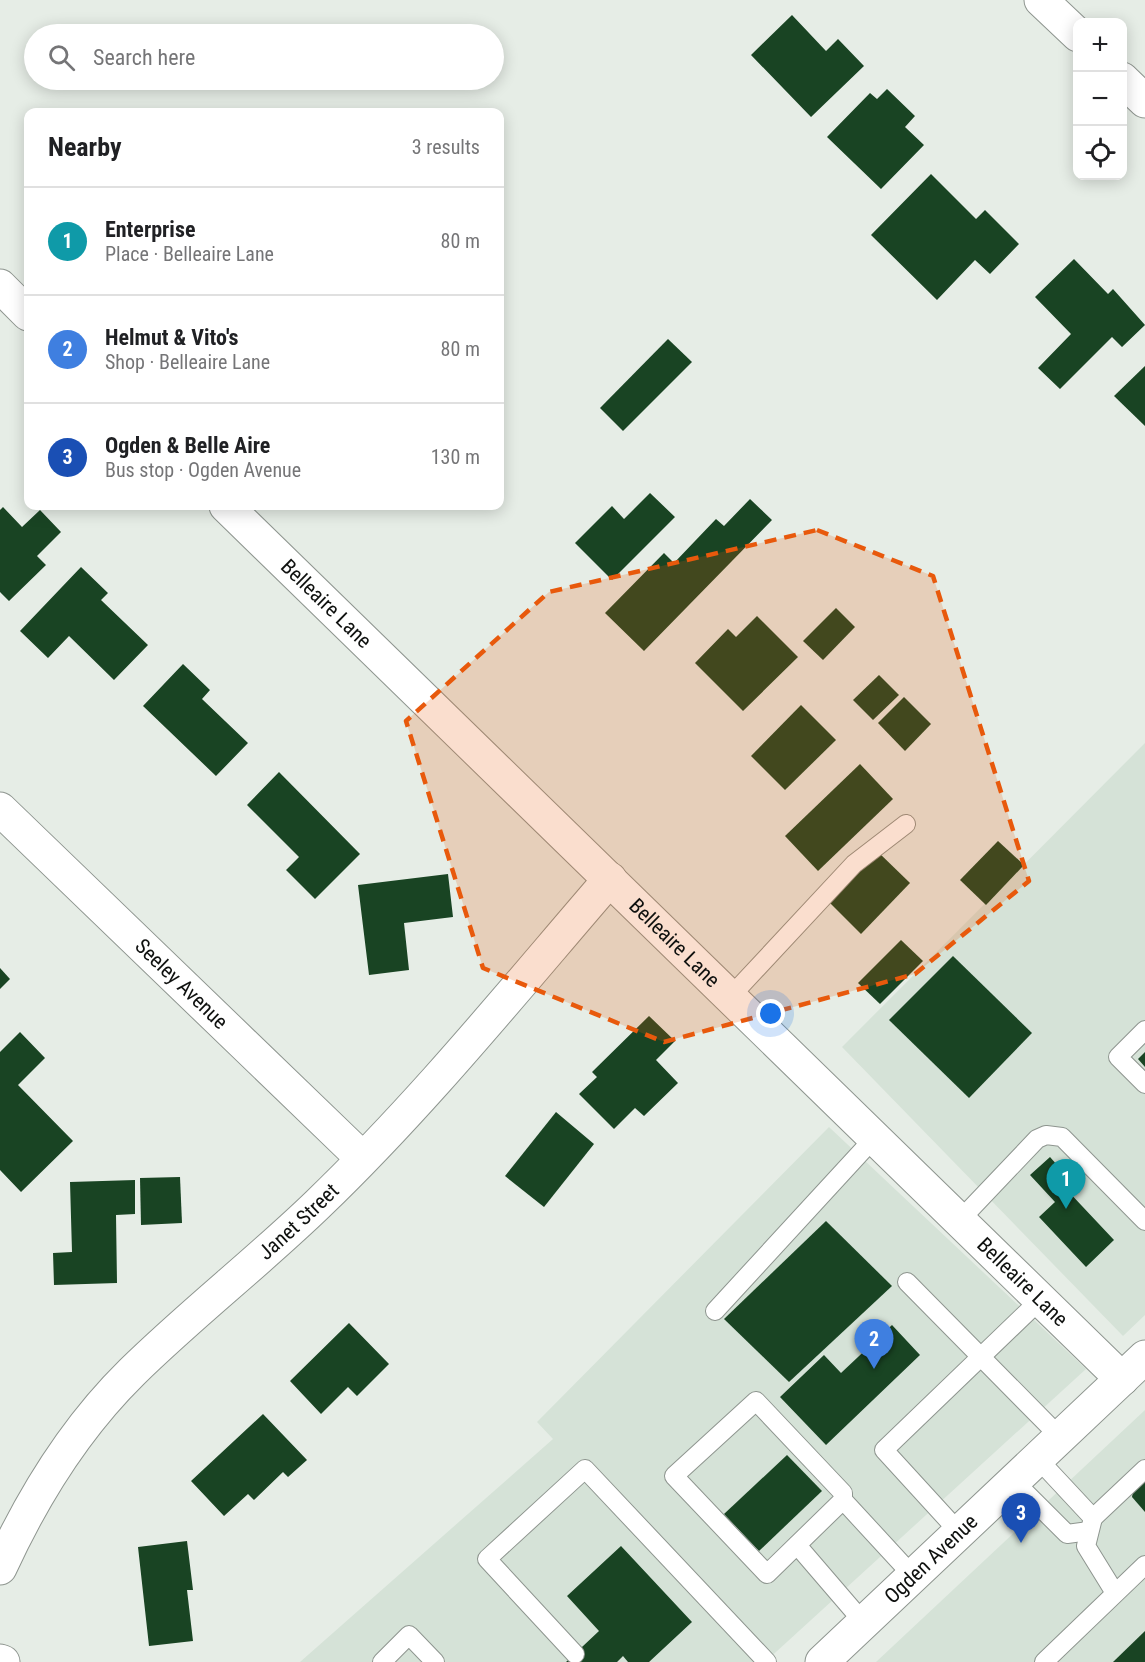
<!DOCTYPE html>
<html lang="en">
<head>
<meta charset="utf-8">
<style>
	body { margin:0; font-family:"Roboto Condensed",sans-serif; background:#f2f2f2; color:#202124 }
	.controls { position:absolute; right:18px; top:18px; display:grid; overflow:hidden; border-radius:12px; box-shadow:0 3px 15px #0003 }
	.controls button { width:54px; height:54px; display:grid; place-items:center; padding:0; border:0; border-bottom:2px solid #e0e0e0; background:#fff; color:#202124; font:30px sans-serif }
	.you { position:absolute; left:771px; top:1014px; width:21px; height:21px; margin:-15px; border:4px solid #fff; border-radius:50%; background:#1a73e8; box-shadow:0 0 0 9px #1a73e833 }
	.badge { display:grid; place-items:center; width:39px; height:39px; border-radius:50%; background:#7d63de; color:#fff; font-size:20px; font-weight:700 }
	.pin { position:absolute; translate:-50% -50px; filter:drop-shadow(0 2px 3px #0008) }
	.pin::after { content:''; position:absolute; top:32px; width:21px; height:18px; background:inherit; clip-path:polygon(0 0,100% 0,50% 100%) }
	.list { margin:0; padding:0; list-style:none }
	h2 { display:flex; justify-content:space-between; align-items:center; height:78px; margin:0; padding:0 24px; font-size:26px }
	h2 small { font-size:20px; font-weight:400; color:#757577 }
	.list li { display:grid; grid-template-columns:39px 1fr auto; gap:18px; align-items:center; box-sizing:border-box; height:108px; padding:0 24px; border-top:2px solid #e0e0e0 }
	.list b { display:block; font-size:22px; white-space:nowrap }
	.list p { margin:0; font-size:20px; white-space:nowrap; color:#757577 }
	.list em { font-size:20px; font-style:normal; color:#757577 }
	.icon { flex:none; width:33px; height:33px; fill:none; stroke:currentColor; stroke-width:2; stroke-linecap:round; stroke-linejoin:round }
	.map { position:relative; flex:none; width:1145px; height:1662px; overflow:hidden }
	.search { position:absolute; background:#fff; box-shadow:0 3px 15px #0003; left:24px; top:24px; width:480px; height:66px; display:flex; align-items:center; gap:15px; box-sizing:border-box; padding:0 21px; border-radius:33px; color:#757577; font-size:22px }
	.panel { position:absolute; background:#fff; box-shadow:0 3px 15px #0003; left:24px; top:108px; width:480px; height:402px; border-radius:12px }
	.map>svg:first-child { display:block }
	.built { fill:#d5e2d7 }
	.building { fill:#194423 }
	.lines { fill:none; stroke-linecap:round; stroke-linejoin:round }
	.lane-casing { stroke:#8e958f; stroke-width:20 }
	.street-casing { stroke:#8e958f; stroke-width:35 }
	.primary-casing { stroke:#8e958f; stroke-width:35 }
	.lane { stroke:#fff; stroke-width:18 }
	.street { stroke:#fff; stroke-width:33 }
	.primary { stroke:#fff; stroke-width:33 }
	.marked { fill:#e8590c; fill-opacity:0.2; stroke:#e8590c; stroke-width:4.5; stroke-dasharray:12 8; stroke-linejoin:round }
	.labels { text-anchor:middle; stroke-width:6; stroke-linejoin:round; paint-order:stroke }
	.street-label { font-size:21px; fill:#0f110f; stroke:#f3faf4 }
</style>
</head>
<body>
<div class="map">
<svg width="1145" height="1662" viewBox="0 0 1145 1662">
	<rect width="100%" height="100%" fill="#e6ede6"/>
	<!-- built -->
	<g class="built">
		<polygon points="1145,743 1145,1315 1123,1336 842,1047"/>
		<polygon points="829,1127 1086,1369 765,1662 300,1662 553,1439 537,1422"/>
		<polygon points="1145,1410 1145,1662 876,1662"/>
	</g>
	<!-- building -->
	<g class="building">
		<polygon points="792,15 826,51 838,39 864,66 811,117 751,55"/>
		<polygon points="887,89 915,116 905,127 924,145 881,189 827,137 870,93 877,99"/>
		<polygon points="931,174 976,219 985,210 1019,244 990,274 975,260 937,300 871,235"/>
		<polygon points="1074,259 1108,294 1113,289 1145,325 1122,347 1112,337 1060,389 1038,368 1071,334 1035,297"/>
		<polygon points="668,339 692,362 623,431 600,408"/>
		<polygon points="1145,366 1145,426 1114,396"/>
		<polygon points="650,493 675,517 612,580 575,543 612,506 624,519"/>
		<polygon points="750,499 772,520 644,651 605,613 664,553 674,563 716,519 724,526"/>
		<polygon points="3,507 22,527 40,510 61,532 37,556 46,565 9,601 0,592 0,510"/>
		<polygon points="81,567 108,593 101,600 148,645 114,680 69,636 48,658 20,631"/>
		<polygon points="836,608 855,627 823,660 803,641"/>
		<polygon points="757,616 798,657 743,711 695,663 728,629 736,637"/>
		<polygon points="183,664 210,690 202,699 248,743 216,776 143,706"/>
		<polygon points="879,675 899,695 873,720 853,700"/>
		<polygon points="904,697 931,724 905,751 878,723"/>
		<polygon points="801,705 836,740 785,790 751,756"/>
		<polygon points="860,764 893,799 818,871 785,836"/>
		<polygon points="279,772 360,854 315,899 286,870 299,857 247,805"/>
		<polygon points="998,841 1024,865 986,905 960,880"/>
		<polygon points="876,850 910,883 861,934 828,901"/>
		<polygon points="448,874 453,917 404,923 409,970 369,975 358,885"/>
		<polygon points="901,940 923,961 880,1004 858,983"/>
		<polygon points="953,956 1032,1033 969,1098 889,1020"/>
		<polygon points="0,968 10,979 0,989"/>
		<polygon points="649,1016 675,1041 656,1060 678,1083 644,1116 635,1108 614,1129 579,1094 597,1077 592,1072"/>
		<polygon points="20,1032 45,1058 18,1085 73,1141 21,1192 0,1170 0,1052"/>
		<polygon points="1145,1052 1145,1067 1138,1059"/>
		<polygon points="556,1112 594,1144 544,1207 505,1176"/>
		<polygon points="1050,1157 1073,1183 1066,1189 1114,1240 1086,1267 1039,1217 1055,1202 1030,1175"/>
		<polygon points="180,1177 182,1223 141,1225 140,1178"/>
		<polygon points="135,1180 135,1214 116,1215 117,1283 54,1285 53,1253 72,1252 70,1182"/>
		<polygon points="826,1221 892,1286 789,1382 724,1319"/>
		<polygon points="349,1323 389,1364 357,1396 348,1387 321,1414 290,1381"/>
		<polygon points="892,1325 920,1355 826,1445 780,1397 824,1355 841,1373"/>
		<polygon points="263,1414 307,1460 288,1477 283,1472 254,1500 248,1494 224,1516 191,1481"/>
		<polygon points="787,1455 822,1491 759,1551 724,1514"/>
		<polygon points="1145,1479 1145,1512 1132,1497 1133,1492"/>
		<polygon points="187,1541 193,1590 187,1590 193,1641 149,1646 138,1547"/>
		<polygon points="621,1546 692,1622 649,1662 628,1662 623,1656 617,1662 566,1662 599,1631 567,1596"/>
		<polygon points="1145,1631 1145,1662 1113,1662"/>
	</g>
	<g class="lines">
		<defs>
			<g id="lane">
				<polyline points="731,996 854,864 906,824"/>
				<polyline points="1145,1030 1118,1057 1145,1084"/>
				<polyline points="960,1220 1037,1139 1046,1135 1062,1137 1145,1221"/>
				<polyline points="907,1282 1061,1438"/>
				<polyline points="715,1311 875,1137"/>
				<polyline points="1038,1459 1093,1518 1086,1546 1115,1593"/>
				<polyline points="1014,1481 1067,1534 1089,1531"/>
				<polyline points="843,1500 767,1574 674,1476 756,1401 843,1493 843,1500 913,1576"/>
				<polyline points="1093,1518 1145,1469"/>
				<polyline points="959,1532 884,1450 1042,1298"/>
				<polyline points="797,1545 864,1623"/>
				<polyline points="575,1654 487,1559 585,1469 767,1662"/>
				<polyline points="382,1662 409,1635 435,1662"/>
				<polyline points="1044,1662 1145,1565"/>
			</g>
			<g id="street">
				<polyline points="1041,0 1078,35"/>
				<polyline points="1122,79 1145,101"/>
				<polyline points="0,286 28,314"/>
				<path id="s1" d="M226,506L1122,1379"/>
				<path id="s2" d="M0,809L362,1158"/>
				<path id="s3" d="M0,1568C33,1496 75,1428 132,1372C191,1314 258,1262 318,1204C423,1103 515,989 610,879"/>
				<polyline points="0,1661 3,1662"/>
			</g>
			<g id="primary">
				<path id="s4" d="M822,1662L1145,1357"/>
			</g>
		</defs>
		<!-- lane casing -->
		<use href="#lane" class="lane-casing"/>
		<!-- street casing -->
		<use href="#street" class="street-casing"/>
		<!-- primary casing -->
		<use href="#primary" class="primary-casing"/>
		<!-- lane -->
		<use href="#lane" class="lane"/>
		<!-- street -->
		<use href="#street" class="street"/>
		<!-- primary -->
		<use href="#primary" class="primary"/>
	</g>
	<!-- marked area -->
	<path class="marked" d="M817,530L933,576L1029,881L915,974L664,1042L483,968L406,721L549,592Z"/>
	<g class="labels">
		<!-- street labels -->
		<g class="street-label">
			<text dy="7" stroke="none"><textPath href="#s1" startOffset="140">Belleaire Lane</textPath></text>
			<text dy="7" stroke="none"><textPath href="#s1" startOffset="626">Belleaire Lane</textPath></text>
			<text dy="7" stroke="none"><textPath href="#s2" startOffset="252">Seeley Avenue</textPath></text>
			<text dy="7" stroke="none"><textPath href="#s3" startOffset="462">Janet Street</textPath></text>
			<text dy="7" stroke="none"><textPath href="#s1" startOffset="1112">Belleaire Lane</textPath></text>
			<text dy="7" stroke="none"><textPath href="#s4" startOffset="150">Ogden Avenue</textPath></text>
		</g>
	</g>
</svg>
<div class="controls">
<button>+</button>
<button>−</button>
<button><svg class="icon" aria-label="locate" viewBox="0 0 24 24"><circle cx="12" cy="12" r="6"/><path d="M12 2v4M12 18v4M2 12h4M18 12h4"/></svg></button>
</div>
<div class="you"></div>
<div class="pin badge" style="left:1066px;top:1209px;background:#0f9aa8">1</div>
<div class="pin badge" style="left:874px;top:1369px;background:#3f7fe0">2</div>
<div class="pin badge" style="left:1021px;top:1543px;background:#1a4fb4">3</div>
<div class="search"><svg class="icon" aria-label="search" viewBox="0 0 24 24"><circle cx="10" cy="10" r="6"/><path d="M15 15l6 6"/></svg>Search here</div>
<section class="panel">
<h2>Nearby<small>3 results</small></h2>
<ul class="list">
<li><span class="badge" style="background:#0f9aa8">1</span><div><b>Enterprise</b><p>Place · Belleaire Lane</p></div><em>80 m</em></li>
<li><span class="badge" style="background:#3f7fe0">2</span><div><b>Helmut &amp; Vito's</b><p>Shop · Belleaire Lane</p></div><em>80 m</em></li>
<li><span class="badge" style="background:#1a4fb4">3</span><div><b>Ogden &amp; Belle Aire</b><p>Bus stop · Ogden Avenue</p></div><em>130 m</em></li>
</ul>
</section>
</div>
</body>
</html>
